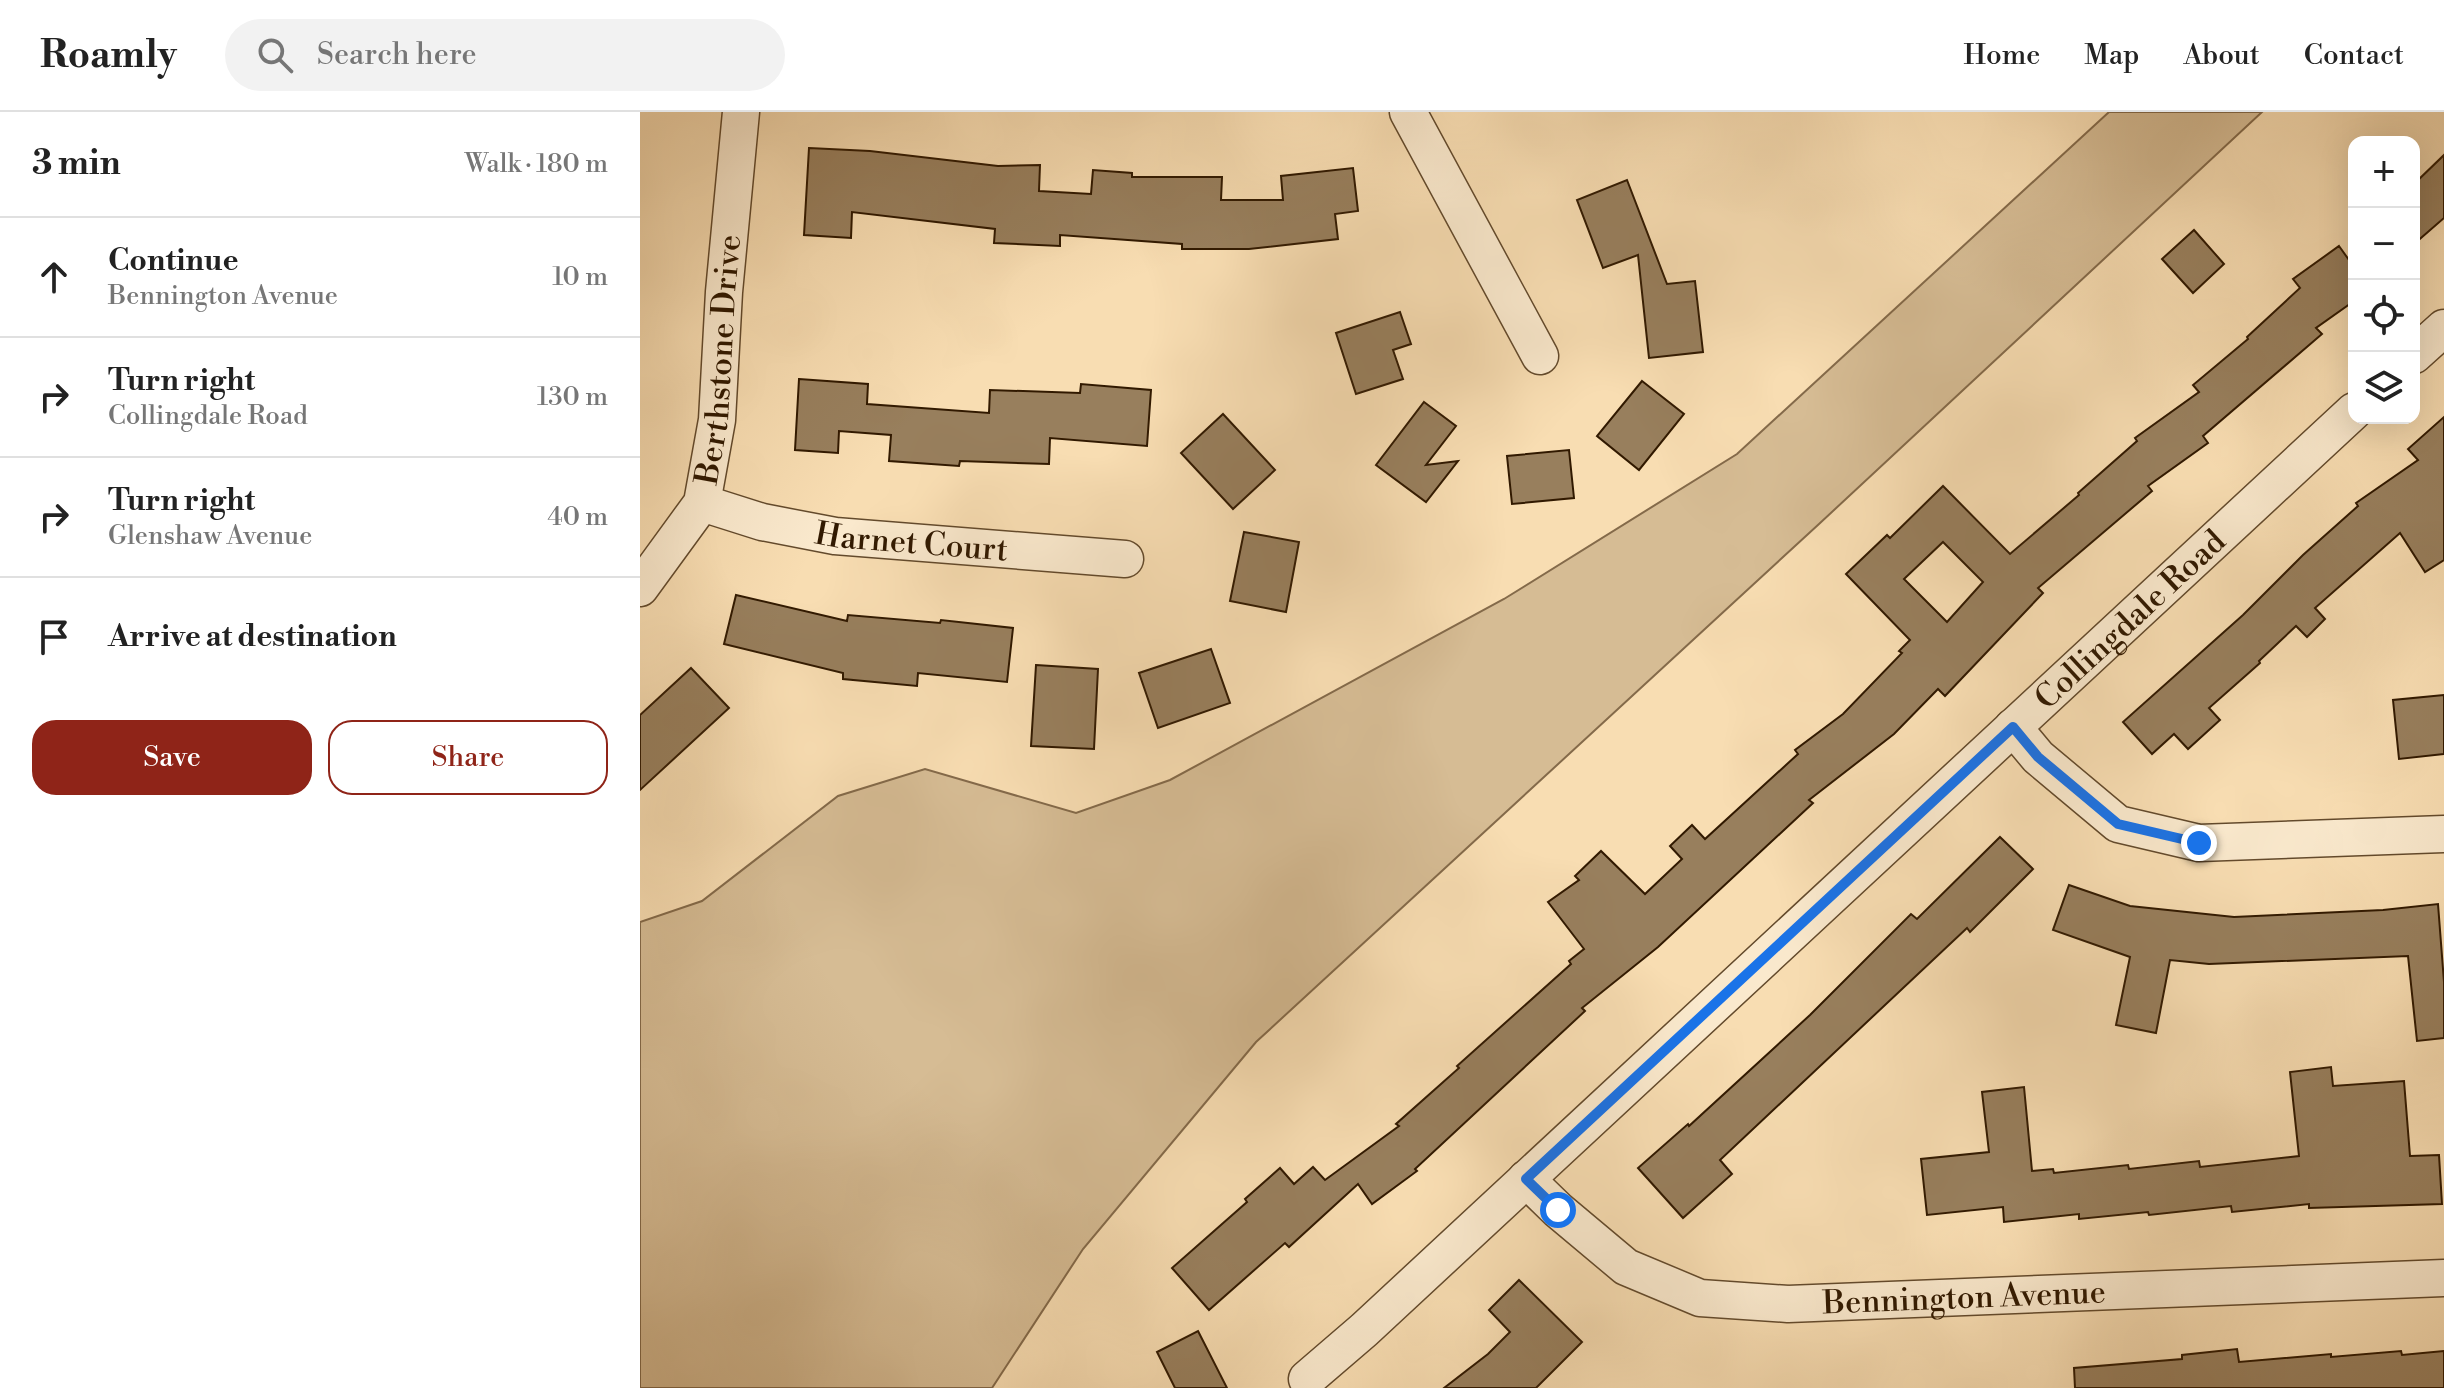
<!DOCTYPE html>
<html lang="en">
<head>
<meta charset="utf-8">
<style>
	body { margin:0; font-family:"Libre Bodoni",serif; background:#f2f2f2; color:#222 }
	.controls { position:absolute; right:24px; top:24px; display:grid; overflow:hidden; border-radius:16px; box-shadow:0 8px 32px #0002 }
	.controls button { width:72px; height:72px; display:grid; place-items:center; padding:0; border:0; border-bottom:2px solid #e0e0e0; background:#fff; color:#222; font:40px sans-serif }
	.stop { position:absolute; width:24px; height:24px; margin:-18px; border:6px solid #1a73e8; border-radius:50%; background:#fff }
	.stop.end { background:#1a73e8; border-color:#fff; box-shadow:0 2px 8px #0008 }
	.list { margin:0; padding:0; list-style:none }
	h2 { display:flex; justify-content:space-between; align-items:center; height:104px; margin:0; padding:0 32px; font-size:34px }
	h2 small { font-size:26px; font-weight:400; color:#767676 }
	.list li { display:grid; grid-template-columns:52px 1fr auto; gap:24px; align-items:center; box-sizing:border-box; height:120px; padding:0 32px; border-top:2px solid #e0e0e0 }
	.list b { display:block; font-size:30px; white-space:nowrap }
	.list p { margin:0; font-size:26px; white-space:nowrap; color:#767676 }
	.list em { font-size:26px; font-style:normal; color:#767676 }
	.actions { display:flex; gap:16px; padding:24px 32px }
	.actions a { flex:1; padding:18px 0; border:2px solid #8f2418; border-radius:24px; text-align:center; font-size:28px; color:#8f2418 }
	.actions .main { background:#8f2418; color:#fff }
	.icon { flex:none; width:44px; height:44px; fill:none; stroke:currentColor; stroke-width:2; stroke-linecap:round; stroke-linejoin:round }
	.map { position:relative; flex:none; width:1804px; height:1276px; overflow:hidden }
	header { display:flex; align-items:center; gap:48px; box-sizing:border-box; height:112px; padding:0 40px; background:#fff; border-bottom:2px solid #e0e0e0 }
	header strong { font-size:38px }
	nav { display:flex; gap:44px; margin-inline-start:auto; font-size:28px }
	.search { width:560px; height:72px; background:#f2f2f2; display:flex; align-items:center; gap:20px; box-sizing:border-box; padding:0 28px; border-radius:44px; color:#767676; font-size:30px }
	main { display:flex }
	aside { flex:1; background:#fff }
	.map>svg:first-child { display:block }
	.green { fill:#d6bc94; stroke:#846a4a; stroke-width:2 }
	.building { fill:#987f5d; stroke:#311900; stroke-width:2; fill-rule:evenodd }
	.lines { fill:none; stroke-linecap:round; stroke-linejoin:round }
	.street-casing { stroke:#634a2c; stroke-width:39 }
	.street { stroke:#fae9cd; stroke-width:36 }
	.route { stroke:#1a73e8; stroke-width:10 }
	.labels { text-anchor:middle; stroke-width:8; stroke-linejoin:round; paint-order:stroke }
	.street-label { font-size:32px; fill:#311900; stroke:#fae9cd }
</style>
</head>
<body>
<header>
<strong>Roamly</strong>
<div class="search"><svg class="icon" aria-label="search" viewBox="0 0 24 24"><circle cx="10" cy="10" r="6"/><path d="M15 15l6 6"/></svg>Search here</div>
<nav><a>Home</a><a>Map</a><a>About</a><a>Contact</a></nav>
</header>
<main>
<aside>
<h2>3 min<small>Walk · 180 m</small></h2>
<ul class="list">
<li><svg class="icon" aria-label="ahead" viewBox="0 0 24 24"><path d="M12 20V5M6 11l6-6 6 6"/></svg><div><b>Continue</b><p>Bennington Avenue</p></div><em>10 m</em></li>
<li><svg class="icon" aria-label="right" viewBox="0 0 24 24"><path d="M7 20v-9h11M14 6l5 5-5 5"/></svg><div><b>Turn right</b><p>Collingdale Road</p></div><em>130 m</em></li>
<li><svg class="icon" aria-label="right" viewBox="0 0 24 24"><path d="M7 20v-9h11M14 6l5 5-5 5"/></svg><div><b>Turn right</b><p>Glenshaw Avenue</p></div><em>40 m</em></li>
<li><svg class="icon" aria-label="arrive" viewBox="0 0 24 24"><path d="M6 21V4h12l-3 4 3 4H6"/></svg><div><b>Arrive at destination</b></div></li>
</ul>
<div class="actions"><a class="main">Save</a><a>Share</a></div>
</aside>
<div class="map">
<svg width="1804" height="1276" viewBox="0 0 1804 1276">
	<rect width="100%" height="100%" fill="#f8ddb2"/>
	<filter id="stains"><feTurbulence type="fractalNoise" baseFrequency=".0025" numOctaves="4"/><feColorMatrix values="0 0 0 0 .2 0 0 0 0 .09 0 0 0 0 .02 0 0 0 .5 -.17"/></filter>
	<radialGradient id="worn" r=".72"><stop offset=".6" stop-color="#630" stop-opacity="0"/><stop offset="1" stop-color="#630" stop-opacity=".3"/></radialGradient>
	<!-- green -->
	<polygon class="green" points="1469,0 1622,0 1179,412 616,930 443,1137 352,1276 0,1276 0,810 62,789 198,684 285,657 436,701 530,668 864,487 1097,342"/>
	<!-- building -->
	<g class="building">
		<polygon points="169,36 230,39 358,54 400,53 399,79 451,82 453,58 492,61 492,65 582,65 581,88 643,88 641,64 713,56 718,99 695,102 698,127 609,137 542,137 542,132 420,123 420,134 354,131 355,117 212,100 211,126 164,123"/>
		<polygon points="1804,43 1804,106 1774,132 1774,72"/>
		<polygon points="987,68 1027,172 1055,169 1063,240 1009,246 998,143 963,156 937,88"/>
		<polygon points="1554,118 1584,152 1553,181 1522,147"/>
		<path d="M1699,134L1714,155V189L1676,216L1682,222L1563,324L1568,331L1508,374L1512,379L1398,476L1403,481L1305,584L1298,577L1254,622L1169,688L1173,691L1018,835L942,896L945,899L775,1057L777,1059L732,1092L718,1072L649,1135L645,1131L569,1198L532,1156L607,1090L605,1087L640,1056L654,1072L673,1055L685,1068L759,1014L756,1012L819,956L817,954L931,852L929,849L944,837L908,790L939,768L935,764L961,739L1005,782L1042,747L1030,734L1052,713L1065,727L1158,642L1155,638L1203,602L1262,541L1259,539L1270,528L1206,462L1247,423L1250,426L1303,374L1370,442L1439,383L1438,381L1497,329L1495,326L1559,280L1553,273L1608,227L1607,225L1660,176L1653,167ZM1303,430L1343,470L1307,510L1264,467Z"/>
		<polygon points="760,200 771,232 753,238 763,267 716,282 696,221"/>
		<polygon points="159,267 228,272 227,292 349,301 350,278 440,281 441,272 511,278 507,334 410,326 409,352 320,349 319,354 249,349 251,323 199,319 198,341 155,338"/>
		<polygon points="1002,269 1044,302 999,358 957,324"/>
		<polygon points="784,290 816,314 786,353 818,349 786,390 736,353"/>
		<polygon points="583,302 635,358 593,397 541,341"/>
		<polygon points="1804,305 1804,448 1785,460 1760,421 1675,496 1685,507 1667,525 1656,514 1619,549 1620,551 1569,596 1580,608 1548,637 1534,622 1512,642 1483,610 1603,503 1663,443 1718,394 1716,391 1778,348 1768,337"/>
		<polygon points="929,338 934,386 872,392 867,344"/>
		<polygon points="604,420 659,430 646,500 590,489"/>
		<polygon points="96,483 207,509 208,503 300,511 301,508 373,516 367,570 278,561 277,574 203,567 203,561 84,532"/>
		<polygon points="571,537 590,591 518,616 499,561"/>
		<polygon points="396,553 458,557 454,637 391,634"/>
		<polygon points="51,556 89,596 0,678 0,603"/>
		<polygon points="1804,583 1804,642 1759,647 1753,588"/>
		<polygon points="1360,725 1393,757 1330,820 1327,816 1080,1048 1092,1062 1043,1106 998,1056 1048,1012 1049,1014 1170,903 1271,802 1277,807"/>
		<polygon points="1429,773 1490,794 1594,805 1743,798 1798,792 1804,870 1804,926 1777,929 1768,844 1569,852 1530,848 1516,921 1476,913 1490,845 1413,818"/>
		<polygon points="1691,955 1693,974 1764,969 1770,1044 1799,1043 1802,1092 1669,1096 1669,1092 1592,1100 1591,1094 1509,1103 1508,1100 1439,1107 1439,1102 1364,1110 1363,1095 1287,1103 1281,1047 1349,1040 1342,980 1384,975 1392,1059 1413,1057 1414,1061 1488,1053 1489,1057 1559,1049 1560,1055 1659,1044 1650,960"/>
		<polygon points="879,1168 942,1230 896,1276 804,1276 848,1242 870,1220 849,1198"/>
		<polygon points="558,1219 587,1276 535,1276 517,1240"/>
		<polygon points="1597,1237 1599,1250 1691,1242 1691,1245 1761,1239 1762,1243 1804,1239 1804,1276 1435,1276 1434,1256 1542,1247 1542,1243"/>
	</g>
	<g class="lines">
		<defs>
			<g id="street">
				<polyline points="768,0 900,244"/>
				<polyline points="1774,243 1804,216"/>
				<path id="s1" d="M62,391L122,410L195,424L485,447"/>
				<path id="s2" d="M0,476L62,391L77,308L84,180L101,0"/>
				<polyline points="1373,615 1398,645 1478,712 1559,731 1804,722"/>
				<path id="s3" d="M886,1067L918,1098L986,1155L1060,1186L1148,1192L1804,1166"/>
				<path id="s4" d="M667,1267L724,1218L1714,299"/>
			</g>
		</defs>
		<!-- street casing -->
		<use href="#street" class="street-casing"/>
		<!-- street -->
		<use href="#street" class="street"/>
	</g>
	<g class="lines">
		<!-- route -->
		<polyline class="route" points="918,1098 886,1067 1373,615 1398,645 1478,712 1559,731"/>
	</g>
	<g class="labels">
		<!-- street labels -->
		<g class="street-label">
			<text dy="11" stroke="none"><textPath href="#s2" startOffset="250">Berthstone Drive</textPath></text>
			<text dy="11" stroke="none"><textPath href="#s1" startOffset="214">Harnet Court</textPath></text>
			<text dy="11" stroke="none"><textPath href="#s4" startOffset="1120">Collingdale Road</textPath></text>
			<text dy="11" stroke="none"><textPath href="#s3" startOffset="478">Bennington Avenue</textPath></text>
		</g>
	</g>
	<rect width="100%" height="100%" filter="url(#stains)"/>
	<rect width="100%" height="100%" fill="url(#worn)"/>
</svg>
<div class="controls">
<button>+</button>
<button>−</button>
<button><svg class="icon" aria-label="locate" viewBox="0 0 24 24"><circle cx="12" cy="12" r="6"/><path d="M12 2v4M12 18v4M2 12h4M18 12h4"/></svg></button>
<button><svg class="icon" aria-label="layers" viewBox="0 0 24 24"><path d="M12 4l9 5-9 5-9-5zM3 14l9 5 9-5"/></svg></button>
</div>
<div class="stop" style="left:918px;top:1098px"></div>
<div class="stop end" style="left:1559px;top:731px"></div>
</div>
</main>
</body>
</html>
